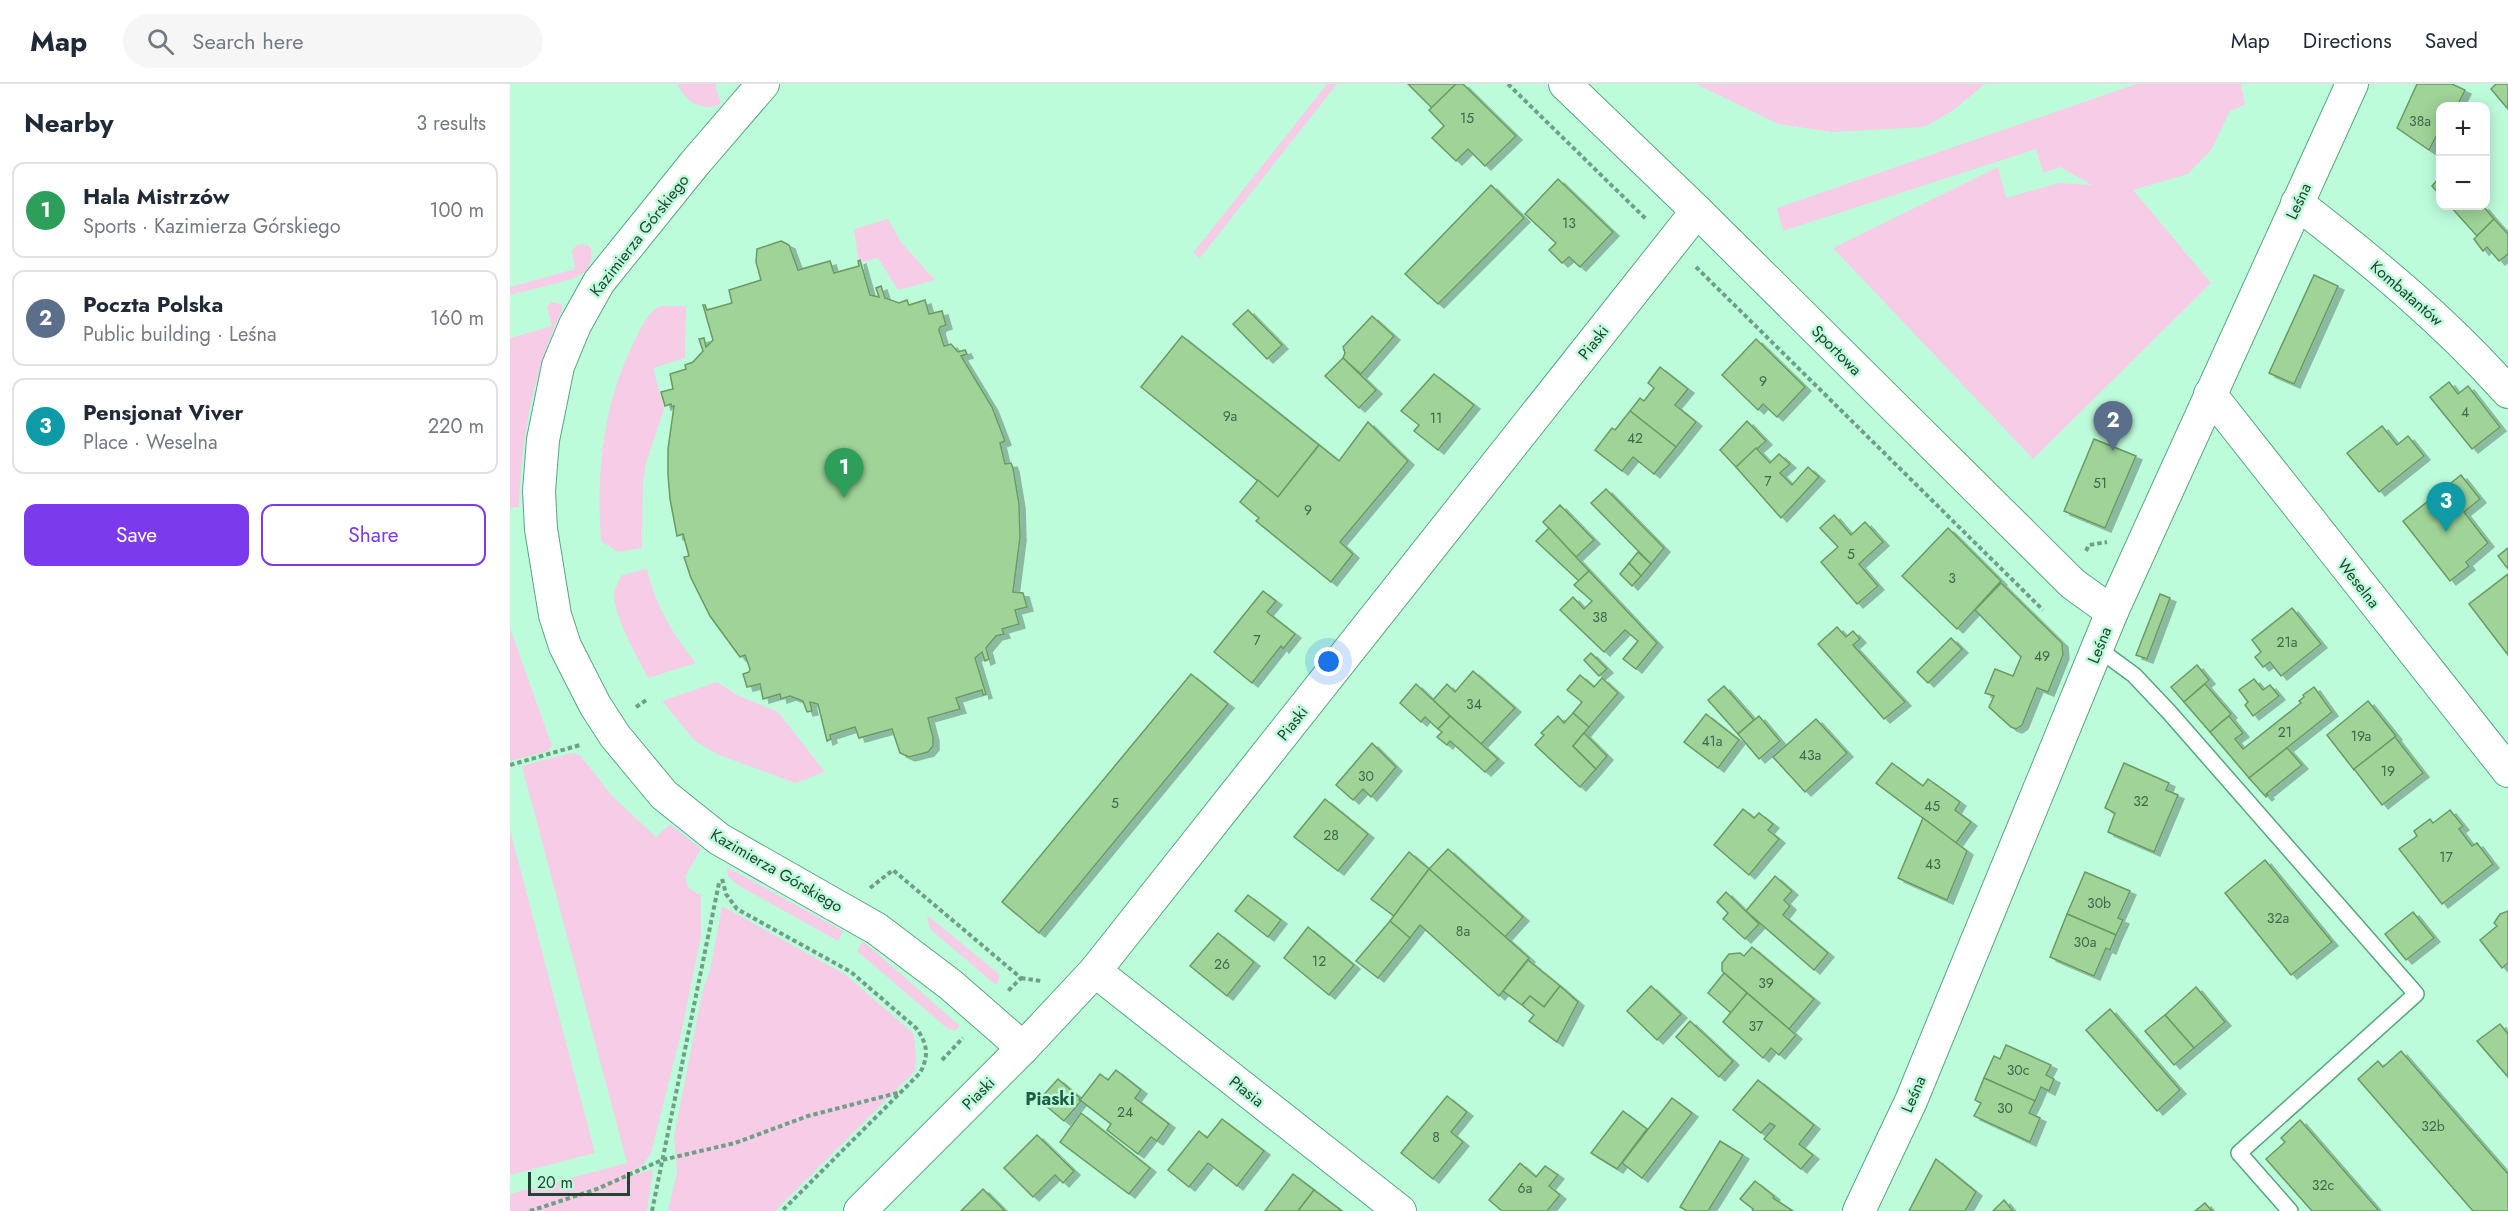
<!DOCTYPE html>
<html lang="en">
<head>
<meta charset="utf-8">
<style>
	body { margin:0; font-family:Jost,sans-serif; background:#f6f6f7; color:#1f2937 }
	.controls { position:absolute; right:18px; top:18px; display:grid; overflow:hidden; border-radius:12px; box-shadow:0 3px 15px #0003 }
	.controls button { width:54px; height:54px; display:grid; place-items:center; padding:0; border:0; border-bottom:2px solid #e0e1e3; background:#fff; color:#1f2937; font:30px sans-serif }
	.scale { position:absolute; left:18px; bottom:15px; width:102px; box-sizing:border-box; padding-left:6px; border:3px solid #224434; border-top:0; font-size:16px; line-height:21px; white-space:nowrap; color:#224434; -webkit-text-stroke:4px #bdfcdb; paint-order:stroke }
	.you { position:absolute; left:819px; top:578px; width:21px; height:21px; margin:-15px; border:4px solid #fff; border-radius:50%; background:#1a73e8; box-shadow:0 0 0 9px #1a73e833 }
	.badge { display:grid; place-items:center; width:39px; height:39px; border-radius:50%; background:#7c3aed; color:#fff; font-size:20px; font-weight:700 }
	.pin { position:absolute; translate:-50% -50px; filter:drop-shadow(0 2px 3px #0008) }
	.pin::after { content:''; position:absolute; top:32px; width:21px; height:18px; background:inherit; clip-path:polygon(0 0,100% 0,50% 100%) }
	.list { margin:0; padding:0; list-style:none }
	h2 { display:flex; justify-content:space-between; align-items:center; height:78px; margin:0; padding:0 24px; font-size:26px }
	h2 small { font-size:20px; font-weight:400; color:#747a83 }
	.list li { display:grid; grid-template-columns:39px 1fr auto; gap:18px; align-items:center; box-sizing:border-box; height:96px; margin:0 12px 12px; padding:0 12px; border:2px solid #e0e1e3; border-radius:12px }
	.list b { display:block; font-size:22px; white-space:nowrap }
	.list p { margin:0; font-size:20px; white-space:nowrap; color:#747a83 }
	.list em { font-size:20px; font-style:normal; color:#747a83 }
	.actions { display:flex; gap:12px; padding:18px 24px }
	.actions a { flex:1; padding:14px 0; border:2px solid #7c3aed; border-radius:12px; text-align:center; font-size:21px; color:#7c3aed }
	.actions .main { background:#7c3aed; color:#fff }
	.icon { flex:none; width:33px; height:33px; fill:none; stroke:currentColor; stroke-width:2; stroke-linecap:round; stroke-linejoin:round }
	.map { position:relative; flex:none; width:1998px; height:1127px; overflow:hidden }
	header { display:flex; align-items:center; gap:36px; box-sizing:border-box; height:84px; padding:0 30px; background:#fff; border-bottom:2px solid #e0e1e3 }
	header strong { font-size:28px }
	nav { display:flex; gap:33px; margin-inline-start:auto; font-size:21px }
	.search { width:420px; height:54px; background:#f6f6f7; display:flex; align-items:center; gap:15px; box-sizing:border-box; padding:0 21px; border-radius:33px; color:#747a83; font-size:22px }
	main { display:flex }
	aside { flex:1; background:#fff }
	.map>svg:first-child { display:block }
	.green { fill:#f7cce6 }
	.building { fill:#9fd398; stroke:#699b63; stroke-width:1.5; filter:url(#shadow) }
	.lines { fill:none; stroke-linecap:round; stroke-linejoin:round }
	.service-casing { stroke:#57a681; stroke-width:18 }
	.minor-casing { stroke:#57a681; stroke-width:34 }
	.path { stroke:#6fa087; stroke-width:4; stroke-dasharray:4.5 3; stroke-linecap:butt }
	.service { stroke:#fff; stroke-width:15 }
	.minor { stroke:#fff; stroke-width:32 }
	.labels { text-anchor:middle; stroke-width:5; stroke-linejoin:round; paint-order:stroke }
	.number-label { font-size:14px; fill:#41684d }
	.street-label { font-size:16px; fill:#224434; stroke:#bdfcdb }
	.neighbourhood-label { font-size:18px; font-weight:bold; fill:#1e5c42; stroke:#bdfcdb }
</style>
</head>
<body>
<header>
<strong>Map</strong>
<div class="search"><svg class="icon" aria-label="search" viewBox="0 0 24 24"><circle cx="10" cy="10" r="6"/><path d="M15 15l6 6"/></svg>Search here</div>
<nav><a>Map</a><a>Directions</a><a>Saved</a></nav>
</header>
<main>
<aside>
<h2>Nearby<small>3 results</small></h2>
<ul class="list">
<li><span class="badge" style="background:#2e9e5b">1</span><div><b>Hala Mistrzów</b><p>Sports · Kazimierza Górskiego</p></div><em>100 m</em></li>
<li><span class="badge" style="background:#5c6f8a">2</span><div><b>Poczta Polska</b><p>Public building · Leśna</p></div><em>160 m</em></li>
<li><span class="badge" style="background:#0f9aa8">3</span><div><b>Pensjonat Viver</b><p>Place · Weselna</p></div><em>220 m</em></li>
</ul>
<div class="actions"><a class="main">Save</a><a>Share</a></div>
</aside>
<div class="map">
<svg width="1998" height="1127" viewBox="0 0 1998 1127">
	<defs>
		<filter id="shadow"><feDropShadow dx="6" dy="4" stdDeviation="0" flood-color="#0004"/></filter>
	</defs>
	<rect width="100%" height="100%" fill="#bdfcdb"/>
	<!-- green -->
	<g class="green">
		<path d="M168,0H205L211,20C193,29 174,17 168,0Z"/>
		<polygon points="817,0 827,0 690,174 683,169"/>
		<polygon points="1186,0 1475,0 1441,28 1414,43 1323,48 1268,40"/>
		<polygon points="1626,0 1731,0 1735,21 1720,27 1701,66 1678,90 1623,106 1701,199 1523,375 1323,164 1488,83 1496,114 1549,99 1582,101 1550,83 1533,89 1526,65 1273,147 1267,124"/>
		<polygon points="378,135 390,157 425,196 388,206 368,174 349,179 344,145"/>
		<path d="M72,160L80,162C84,172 80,186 70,191C55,199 18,206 0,211V203L65,185L62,167L67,161Z"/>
		<path d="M42,218L52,220V226C22,291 12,352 9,423L0,424V254L42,242L37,222Z"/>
		<path d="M151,222H176L175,274L143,284L154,325L136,379L133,398L132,464L108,468L91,457C86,387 93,318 126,254C132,243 138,227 151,222Z"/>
		<path d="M137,485C145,521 163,551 186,579L138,594C128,574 105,535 104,512C104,505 109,497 112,491Z"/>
		<polygon points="0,544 42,662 38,667 0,677"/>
		<polygon points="207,598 227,611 268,628 315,688 285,699 209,671 185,657 152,617"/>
		<polygon points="61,669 70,671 102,712 146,753 160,740 191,765 175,792 178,804 191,811 191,852 172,945 141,1069 133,1081 119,1089 121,1092 143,1085 137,1127 0,1127 0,1110 117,1079 12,682"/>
		<polygon points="0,746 85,1069 0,1091"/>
		<polygon points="217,783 333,847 328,857 226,800 218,792"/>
		<polygon points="212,822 336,891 404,950 406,973 405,987 265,1127 158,1127 167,1088 164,1052 193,905 200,886"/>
		<polygon points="417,831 489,890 489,896 486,901 420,845"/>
		<polygon points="352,858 360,863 450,942 446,946 438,945 347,867"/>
	</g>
	<!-- building -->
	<g class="building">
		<polygon points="898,0 946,0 922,24"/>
		<polygon points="946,0 953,0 1006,52 975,82 958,65 946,77 922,54 934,42 919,26"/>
		<polygon points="1907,0 1942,0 1955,6 1947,22 1930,22 1930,47 1929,47 1919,66 1887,44"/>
		<polygon points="1986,0 1998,0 1998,25 1981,5"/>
		<polygon points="1930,93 1930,111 1922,102"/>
		<polygon points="1048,95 1103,148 1070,183 1059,173 1052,179 1039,166 1046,159 1015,130"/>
		<polygon points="981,101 1014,134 928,220 895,190"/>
		<polygon points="1940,122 1973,122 1984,135 1967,152"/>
		<polygon points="1984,135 1998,150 1998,170 1989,177 1977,163 1973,167 1964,155"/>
		<polygon points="271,157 279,161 288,186 320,177 324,189 349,182 348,177 350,176 360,211 369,213 366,204 371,202 375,214 389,219 397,216 399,221 415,216 419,230 432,227 436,241 430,243 429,246 434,262 441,260 448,268 455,266 457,270 451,272 482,323 495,357 490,359 495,380 501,379 503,384 509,420 510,453 503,508 513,509 517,523 505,526 509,540 492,545 494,550 486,552 476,564 479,575 475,577 472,568 465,574 476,610 473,611 472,606 446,614 450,625 418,634 423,653 423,662 418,668 399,673 390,669 382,645 349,654 345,643 320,651 321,655 317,657 308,620 300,618 302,627 297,628 293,617 280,612 271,615 270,610 253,615 250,600 237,603 233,590 239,588 240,585 235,571 230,573 200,532 181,494 174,473 179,472 173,450 167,452 160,415 158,391 158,365 164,322 162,323 161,320 155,322 151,308 163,305 160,290 176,285 175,281 183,278 193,267 189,255 194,254 196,263 203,256 193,221 195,221 197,226 222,219 219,206 251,196 246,178 247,165"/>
		<polygon points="1804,191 1828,202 1784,300 1759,289"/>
		<polygon points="738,226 772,261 757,275 723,240"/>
		<polygon points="862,232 884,252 851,290 833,274 835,269 833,263"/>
		<polygon points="672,252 809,361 768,413 631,303"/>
		<polygon points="1246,255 1295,303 1267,333 1253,320 1248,326 1212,291"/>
		<polygon points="833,274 866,306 849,324 815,292"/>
		<polygon points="1150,283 1178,305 1165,321 1186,338 1166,363 1120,327 1130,314 1134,317 1144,304 1138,299"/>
		<polygon points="924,290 964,321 928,366 904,347 909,341 891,327"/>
		<polygon points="1939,298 1948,310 1958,302 1990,343 1962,365 1920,313"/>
		<polygon points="1120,327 1166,363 1144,390 1123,373 1112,387 1085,366 1102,344 1105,346"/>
		<polygon points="1237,337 1256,357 1226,383 1210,366"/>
		<polygon points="858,338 898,377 830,458 843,470 821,498 746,437 749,434 730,418 748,396 768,413 809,361 829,377"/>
		<polygon points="1872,342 1887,361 1898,352 1914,372 1869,408 1837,369"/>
		<polygon points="1584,355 1626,372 1595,444 1554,427"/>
		<polygon points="1246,364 1260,379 1269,370 1280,380 1270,389 1282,401 1298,383 1309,393 1271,434 1226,383"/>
		<polygon points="1951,391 1970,415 1954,428 1978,459 1956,478 1959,482 1940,497 1893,437"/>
		<polygon points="1096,405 1154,464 1141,480 1081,419"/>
		<polygon points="1050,421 1084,456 1066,473 1033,438"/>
		<polygon points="1324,431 1341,451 1355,438 1373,458 1349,480 1368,502 1347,520 1311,478 1328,463 1310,444"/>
		<polygon points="1039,444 1079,487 1069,497 1026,457"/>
		<polygon points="1438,444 1491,497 1447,545 1392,492"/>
		<polygon points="1998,464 1998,485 1988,472"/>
		<polygon points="1128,468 1141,480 1131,492 1119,479"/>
		<polygon points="1119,479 1131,492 1122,502 1110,490"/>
		<polygon points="1079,487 1147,559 1126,585 1113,575 1128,557 1115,546 1094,568 1050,526 1063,513 1074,525 1082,517 1064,501"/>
		<polygon points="1998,490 1998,571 1959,520"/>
		<polygon points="1491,499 1552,559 1553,571 1538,608 1527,604 1512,641 1506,645 1501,643 1479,623 1484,612 1475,609 1485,585 1503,592 1511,573 1465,526"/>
		<polygon points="753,507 766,517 757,528 785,550 773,565 771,562 742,599 704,568"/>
		<polygon points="1650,510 1660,514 1637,575 1626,571"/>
		<polygon points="1782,524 1811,560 1771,592 1760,578 1753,583 1745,573 1751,568 1742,556"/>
		<polygon points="1327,543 1336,553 1343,547 1350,555 1343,561 1395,618 1374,635 1308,560"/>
		<polygon points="1441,554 1452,565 1418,599 1407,588"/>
		<polygon points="1081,569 1097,585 1089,592 1074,576"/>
		<polygon points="1687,581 1699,596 1674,618 1661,603"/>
		<polygon points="963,587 1005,624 971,660 923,616 937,600 945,608"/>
		<polygon points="681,590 718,620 529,849 492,818"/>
		<polygon points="1070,591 1084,603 1092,594 1108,609 1079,643 1063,629 1072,618 1057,606"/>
		<polygon points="1744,595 1753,606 1760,601 1769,612 1743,632 1735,621 1738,618 1729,606"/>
		<polygon points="906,600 940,632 928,645 915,633 911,638 890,619"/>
		<polygon points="1695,600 1721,630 1700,648 1674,618"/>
		<polygon points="1214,602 1244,636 1228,650 1198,616"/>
		<polygon points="1804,603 1822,628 1739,694 1700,648 1719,632 1733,649 1725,655 1733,665 1791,619 1789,617 1794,613 1793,611"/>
		<polygon points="1858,617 1886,652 1844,686 1817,651"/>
		<polygon points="1063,629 1079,643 1063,662 1086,685 1070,703 1025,661 1034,651 1031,649 1048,632 1054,639"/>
		<polygon points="1196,630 1229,656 1208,684 1174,658"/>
		<polygon points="940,632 988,675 975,688 940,657 937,661 927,653 932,648 928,645"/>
		<polygon points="1249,632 1270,657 1249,675 1228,650"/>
		<polygon points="1306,635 1337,669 1295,708 1263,673"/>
		<polygon points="1074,649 1097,672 1086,685 1063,662"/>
		<polygon points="1885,653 1913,689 1872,721 1844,685"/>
		<polygon points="862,659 886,683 861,713 853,705 843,716 826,701"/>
		<polygon points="1777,664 1792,681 1756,710 1758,711 1756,713 1739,694"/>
		<polygon points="1382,679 1413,702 1418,695 1450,718 1445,726 1461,738 1446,759 1366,699"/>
		<polygon points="1614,679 1659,699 1656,706 1668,711 1644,768 1598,748 1605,729 1595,724"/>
		<polygon points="815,715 858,750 828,787 784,753"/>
		<polygon points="1233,725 1244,734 1249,729 1263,740 1258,746 1269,755 1239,791 1204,761"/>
		<polygon points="1940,726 1953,742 1949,745 1962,762 1967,759 1983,780 1932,820 1889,765 1907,752 1904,747 1920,735 1923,739"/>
		<polygon points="1413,734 1457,767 1437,816 1388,794"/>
		<polygon points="938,765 1013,833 995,853 919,785"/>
		<polygon points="899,768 919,785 884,832 861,815"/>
		<polygon points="1755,776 1822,858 1781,891 1715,809"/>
		<polygon points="919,785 1019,874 989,912 910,841 900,854 880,837"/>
		<polygon points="1575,788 1620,807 1608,834 1613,836 1606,851 1557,830"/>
		<polygon points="1265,792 1282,807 1274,816 1280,822 1273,831 1318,869 1304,886 1236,827"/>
		<polygon points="1216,808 1249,840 1235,855 1213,835 1218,829 1207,818"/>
		<polygon points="738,811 771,836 758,853 725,827"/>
		<polygon points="1998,827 1998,879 1992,884 1970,856 1987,842 1984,839 1990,830"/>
		<polygon points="1903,828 1924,854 1896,876 1875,850"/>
		<polygon points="1557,830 1606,851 1600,866 1596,864 1584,892 1540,873"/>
		<polygon points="880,837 900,854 868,894 846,877"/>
		<polygon points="798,843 844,881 819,911 774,874"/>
		<polygon points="708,849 744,878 717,912 680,882"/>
		<polygon points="1242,863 1304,915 1279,945 1212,887 1212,879 1219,870 1230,869 1234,872"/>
		<polygon points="1018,876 1050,902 1034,923 1020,912 1012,921 993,907"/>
		<polygon points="1214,889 1237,909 1221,929 1198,909"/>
		<polygon points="1050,902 1068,918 1047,958 1019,937 1024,931 1012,921 1020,912 1034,923"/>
		<polygon points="1141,902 1171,930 1147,956 1117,927"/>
		<polygon points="1686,903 1715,938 1684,964 1655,931"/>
		<polygon points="1237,909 1286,951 1269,971 1261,964 1253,974 1213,938"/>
		<polygon points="1600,925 1670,1006 1647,1027 1576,946"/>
		<polygon points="1655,931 1684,964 1664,981 1635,947"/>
		<polygon points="1180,937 1223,977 1209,993 1166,953"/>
		<polygon points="1990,940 1998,950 1998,993 1967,957"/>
		<polygon points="1496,961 1541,981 1536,991 1544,995 1539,1007 1531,1003 1525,1017 1474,994 1484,972 1490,975"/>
		<polygon points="1891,967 1998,1090 1998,1127 1963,1127 1848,995 1868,977 1873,983"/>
		<polygon points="606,986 631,1006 625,1014 659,1040 647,1057 641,1053 628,1070 597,1046 601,1040 570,1016 590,990 598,996"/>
		<polygon points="1474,994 1525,1017 1519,1029 1530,1034 1520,1058 1464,1032 1471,1019 1465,1016"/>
		<polygon points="548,995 570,1014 569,1016 571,1017 554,1037 529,1016"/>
		<polygon points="1248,996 1304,1041 1289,1060 1303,1071 1291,1085 1254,1055 1265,1042 1260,1039 1251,1049 1223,1026"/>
		<polygon points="937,1012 957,1028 941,1048 953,1058 923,1095 891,1069"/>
		<polygon points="1162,1014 1182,1029 1132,1094 1112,1079"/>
		<polygon points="1113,1027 1137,1045 1107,1085 1081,1069"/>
		<polygon points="571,1029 640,1084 619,1110 550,1058"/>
		<polygon points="712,1035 754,1067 727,1102 698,1079 679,1103 658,1086 689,1047 697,1054"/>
		<polygon points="1790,1036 1869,1127 1802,1127 1756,1075 1775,1058 1771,1054"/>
		<polygon points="527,1051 564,1087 553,1099 545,1091 523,1113 494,1084"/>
		<polygon points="1210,1057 1233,1071 1198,1127 1177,1127 1170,1123"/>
		<polygon points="1426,1075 1466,1108 1455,1127 1399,1127"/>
		<polygon points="1010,1079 1026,1093 1035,1082 1048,1091 1039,1102 1050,1111 1037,1127 992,1127 979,1116"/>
		<polygon points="783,1090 804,1106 788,1127 755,1127"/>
		<polygon points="1245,1097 1264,1112 1263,1114 1283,1127 1242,1127 1243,1125 1230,1115"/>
		<polygon points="473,1105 495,1127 451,1127"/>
		<polygon points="804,1106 832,1127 788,1127"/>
		<polygon points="1494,1116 1503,1127 1483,1127"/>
		<polygon points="1695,1119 1702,1127 1685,1127"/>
	</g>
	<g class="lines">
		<defs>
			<polyline id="service" points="1587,564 1624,591 1659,628 1906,910 1729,1069 1780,1127"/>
			<g id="minor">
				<polyline points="253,0 185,79 89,198 65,241 48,282 33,356 29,407 31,445 45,531 55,562 85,621 105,652 154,711 209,755 367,845 441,901 513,964"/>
				<polyline points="1055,0 1187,127 1563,500 1602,528"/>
				<path d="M1787,119C1862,177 1935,237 1998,308"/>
				<polyline points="1700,310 1998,687"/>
				<polyline points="585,887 890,1127"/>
				<polyline points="350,1127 513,964 585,887 1187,127"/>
				<polyline points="1349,1127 1401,1017 1602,528 1842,0"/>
			</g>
		</defs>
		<!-- service casing -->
		<use href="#service" class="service-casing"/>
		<!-- minor casing -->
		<use href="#minor" class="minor-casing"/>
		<!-- path -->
		<g class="path">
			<polyline points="998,0 1137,136"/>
			<polyline points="1186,183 1533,526"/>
			<polyline points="1576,467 1579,461 1597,458"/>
			<polyline points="126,623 138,615"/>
			<polyline points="0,681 70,661"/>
			<path d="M212,795L216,810L227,825L341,888L406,944C418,960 419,972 410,989L272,1127"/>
			<polyline points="360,804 383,786 511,894 498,907"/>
			<polyline points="511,894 531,897"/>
			<polyline points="432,976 453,954"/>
			<polyline points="20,1127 87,1105 152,1076 225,1059 298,1032 391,1008"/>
			<polyline points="142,1127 209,799"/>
		</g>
		<!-- service -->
		<use href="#service" class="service"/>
		<!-- minor -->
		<use href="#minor" class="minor"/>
	</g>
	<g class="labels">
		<!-- number labels -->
		<g class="number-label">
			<text x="957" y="39">15</text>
			<text x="1910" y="42">38a</text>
			<text x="1059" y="144">13</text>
			<text x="1253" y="302">9</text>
			<text x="1955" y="333">4</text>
			<text x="720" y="337">9a</text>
			<text x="926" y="339">11</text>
			<text x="1125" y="359">42</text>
			<text x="1258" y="402">7</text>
			<text x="1590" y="404">51</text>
			<text x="798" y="431">9</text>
			<text x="1341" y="475">5</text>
			<text x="1442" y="499">3</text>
			<text x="1090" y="538">38</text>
			<text x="747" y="561">7</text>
			<text x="1777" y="563">21a</text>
			<text x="1532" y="577">49</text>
			<text x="964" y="625">34</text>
			<text x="1775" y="653">21</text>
			<text x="1851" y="657">19a</text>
			<text x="1202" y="662">41a</text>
			<text x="1300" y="676">43a</text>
			<text x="1878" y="692">19</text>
			<text x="856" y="697">30</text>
			<text x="1631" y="722">32</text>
			<text x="605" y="724">5</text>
			<text x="1422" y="727">45</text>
			<text x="821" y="756">28</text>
			<text x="1936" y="778">17</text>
			<text x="1423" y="785">43</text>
			<text x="1589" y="824">30b</text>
			<text x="1768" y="839">32a</text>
			<text x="953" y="852">8a</text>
			<text x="1575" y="863">30a</text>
			<text x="809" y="882">12</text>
			<text x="712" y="885">26</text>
			<text x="1256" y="904">39</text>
			<text x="1246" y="947">37</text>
			<text x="1508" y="991">30c</text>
			<text x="1495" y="1029">30</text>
			<text x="615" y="1033">24</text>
			<text x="1923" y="1047">32b</text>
			<text x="926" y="1058">8</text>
			<text x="1813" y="1106">32c</text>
			<text x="1015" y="1109">6a</text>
		</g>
		<!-- street labels -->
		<g class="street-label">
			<text transform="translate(1788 117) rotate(-65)" y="6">Leśna</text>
			<text transform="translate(129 151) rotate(-52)" y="6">Kazimierza Górskiego</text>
			<text transform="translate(1897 209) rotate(41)" y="6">Kombatantów</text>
			<text transform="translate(1083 258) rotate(-52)" y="6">Piaski</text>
			<text transform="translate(1327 266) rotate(45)" y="6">Sportowa</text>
			<text transform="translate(1849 499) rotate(52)" y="6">Weselna</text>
			<text transform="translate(1589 561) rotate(-68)" y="6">Leśna</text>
			<text transform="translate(782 639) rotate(-52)" y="6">Piaski</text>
			<text transform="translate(267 786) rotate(30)" y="6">Kazimierza Górskiego</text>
			<text transform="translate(737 1007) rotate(38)" y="6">Ptasia</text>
			<text transform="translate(468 1009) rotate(-45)" y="6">Piaski</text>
			<text transform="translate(1403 1010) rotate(-67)" y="6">Leśna</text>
		</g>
		<!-- neighbourhood labels -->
		<g class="neighbourhood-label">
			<text x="540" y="1021">Piaski</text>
		</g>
	</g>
</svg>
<div class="controls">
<button>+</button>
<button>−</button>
</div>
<div class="scale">20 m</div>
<div class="you"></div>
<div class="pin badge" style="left:334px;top:414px;background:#2e9e5b">1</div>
<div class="pin badge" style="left:1603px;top:367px;background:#5c6f8a">2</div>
<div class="pin badge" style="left:1936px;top:448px;background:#0f9aa8">3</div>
</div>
</main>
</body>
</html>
